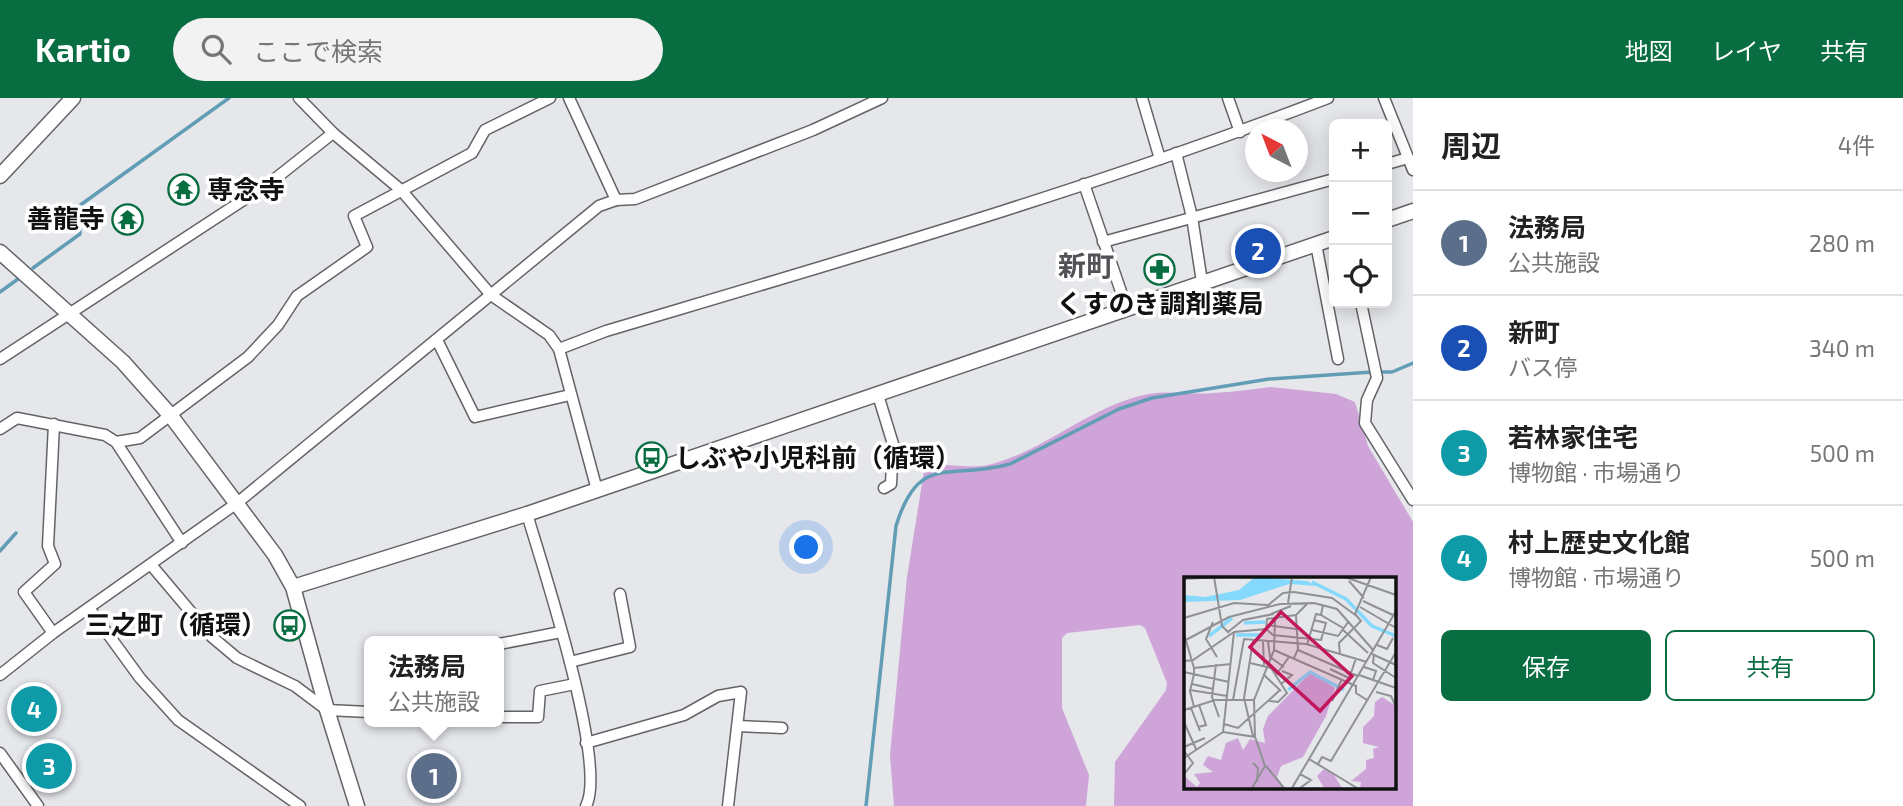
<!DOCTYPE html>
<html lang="ja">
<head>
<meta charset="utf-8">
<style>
	body { margin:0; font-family:"Exo 2","Noto Sans JP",sans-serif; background:#f2f2f2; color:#222 }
	.controls { position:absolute; right:21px; top:21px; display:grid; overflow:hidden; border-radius:10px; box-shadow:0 4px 18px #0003 }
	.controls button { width:63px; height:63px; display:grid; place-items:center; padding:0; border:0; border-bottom:2px solid #e0e0e0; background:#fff; color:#222; font:35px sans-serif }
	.compass { position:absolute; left:1245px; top:21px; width:63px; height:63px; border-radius:50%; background:#fff; box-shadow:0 4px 18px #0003; rotate:318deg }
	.you { position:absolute; left:807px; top:450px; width:24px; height:24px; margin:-18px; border:5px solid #fff; border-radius:50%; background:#1a73e8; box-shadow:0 0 0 10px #1a73e833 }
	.badge { display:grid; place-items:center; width:46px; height:46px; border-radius:50%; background:#096d42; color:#fff; font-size:23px; font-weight:700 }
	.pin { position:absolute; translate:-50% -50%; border:4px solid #fff; box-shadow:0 2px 7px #0006 }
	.popup { position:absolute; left:364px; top:538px; width:140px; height:91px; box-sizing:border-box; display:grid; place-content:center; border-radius:10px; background:#fff; filter:drop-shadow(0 2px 5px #0005); font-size:23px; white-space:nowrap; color:#767676 }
	.popup b { font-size:26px; color:#222 }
	.popup::after { content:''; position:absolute; left:50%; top:100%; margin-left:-14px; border:14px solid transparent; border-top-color:#fff }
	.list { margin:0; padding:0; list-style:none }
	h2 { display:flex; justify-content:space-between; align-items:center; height:91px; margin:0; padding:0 28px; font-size:30px }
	h2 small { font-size:23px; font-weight:400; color:#767676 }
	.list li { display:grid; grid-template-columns:46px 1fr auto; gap:21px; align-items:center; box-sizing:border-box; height:105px; padding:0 28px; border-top:2px solid #e0e0e0 }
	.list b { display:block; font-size:26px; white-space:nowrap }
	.list p { margin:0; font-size:23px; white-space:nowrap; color:#767676 }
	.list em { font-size:23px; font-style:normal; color:#767676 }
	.actions { display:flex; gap:14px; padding:21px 28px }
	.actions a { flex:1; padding:16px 0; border:2px solid #096d42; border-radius:10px; text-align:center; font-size:24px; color:#096d42 }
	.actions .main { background:#096d42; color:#fff }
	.icon { flex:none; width:38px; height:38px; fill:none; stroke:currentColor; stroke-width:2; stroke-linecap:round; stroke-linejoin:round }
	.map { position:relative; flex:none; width:1413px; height:708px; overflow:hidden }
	header { display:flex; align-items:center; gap:42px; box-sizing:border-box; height:98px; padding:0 35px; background:#096d42; color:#fff }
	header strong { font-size:33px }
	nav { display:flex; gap:38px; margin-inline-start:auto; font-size:24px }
	.search { width:490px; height:63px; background:#f2f2f2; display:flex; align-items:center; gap:18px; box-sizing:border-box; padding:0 24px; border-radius:38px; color:#767676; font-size:26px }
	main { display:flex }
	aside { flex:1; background:#fff }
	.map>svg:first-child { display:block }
	.green { fill:#cea4d9; fill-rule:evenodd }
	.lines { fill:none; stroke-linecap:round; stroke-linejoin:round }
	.stream { stroke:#629db6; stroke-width:3.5 }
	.street-casing { stroke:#636467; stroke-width:13 }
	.secondary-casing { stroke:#636467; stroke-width:17 }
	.street { stroke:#fff; stroke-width:10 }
	.secondary { stroke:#fff; stroke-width:14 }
	.labels { text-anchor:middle; stroke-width:7; stroke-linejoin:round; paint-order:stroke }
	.poi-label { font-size:26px; font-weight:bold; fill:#111112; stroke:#fff; text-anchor:start }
	.neighbourhood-label { font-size:28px; font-weight:bold; fill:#515255; stroke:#fff }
	.inset-river { fill:none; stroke:#85d9fc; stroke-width:3.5 }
	.inset-road { fill:none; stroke:#909194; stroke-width:2 }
	.view { fill:#c2185b; fill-opacity:0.15; stroke:#c2185b; stroke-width:3.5 }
	.inset-edge { fill:none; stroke:#111112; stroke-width:3.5 }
</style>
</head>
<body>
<header>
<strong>Kartio</strong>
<div class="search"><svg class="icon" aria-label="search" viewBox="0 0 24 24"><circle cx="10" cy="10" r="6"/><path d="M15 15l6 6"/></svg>ここで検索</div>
<nav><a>地図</a><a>レイヤ</a><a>共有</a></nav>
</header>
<main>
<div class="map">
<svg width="1413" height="708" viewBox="0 0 1413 708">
	<rect width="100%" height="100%" fill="#e5e7eb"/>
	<!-- green -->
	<path class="green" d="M1271,289L1336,296L1355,304L1368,348L1413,424V708H1114L1115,664L1166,592L1167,585L1145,530L1140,527L1067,535L1062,540V610L1089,677L1086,708H894L890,657L907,479L925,367C946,365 967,371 988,367C1044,354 1092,306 1149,296C1170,292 1192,297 1213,295C1233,294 1252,291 1271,289ZM1185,480H1394V689H1185Z"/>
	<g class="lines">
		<!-- stream -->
		<g class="stream">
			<polyline points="33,170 80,136 79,108 229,0"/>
			<polyline points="0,194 18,181"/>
			<polyline points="1380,274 1392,274 1413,265"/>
			<polyline points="0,453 16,435"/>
			<path d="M866,708L896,428C919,353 950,383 1010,366L1119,311L1152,300L1269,281L1372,274"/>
		</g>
		<defs>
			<g id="street">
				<polyline points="299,0 333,35 401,92 491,197 549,237 559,251 597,392"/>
				<polyline points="569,0 616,102"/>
				<polyline points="1142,0 1160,61"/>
				<polyline points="1228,0 1240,34"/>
				<polyline points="1384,0 1413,72"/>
				<polyline points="1176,55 1192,119 1202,184"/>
				<polyline points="1387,66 1408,60"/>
				<polyline points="1084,86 1127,211"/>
				<polyline points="1103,144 1334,81"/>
				<polyline points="1316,146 1338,261"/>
				<polyline points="1361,205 1377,280 1367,302 1365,325 1413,402"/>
				<polyline points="437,242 475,319 570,297"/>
				<path d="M559,251L606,233C848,161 1092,91 1328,0"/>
				<polyline points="0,261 271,84 333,35"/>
				<polyline points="878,297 893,346 891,386 884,390"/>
				<polyline points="0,331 17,320 105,337 116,344 182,445"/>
				<polyline points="116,344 140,340 248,259 278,227 297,198 367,149 354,118 472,55 485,32 550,0"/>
				<path d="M527,416C542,467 608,666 586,708"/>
				<polyline points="152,468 212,539 237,560 295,588 327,612 369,614"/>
				<polyline points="89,510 140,580 178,622 300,708"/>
				<polyline points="53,535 24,494 55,466 48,448 54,326"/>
				<polyline points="499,546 561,534"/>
				<polyline points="570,564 630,549 620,496"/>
				<polyline points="0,577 53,535 237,405 599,108 616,102 635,101 813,32 882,0"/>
				<polyline points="499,619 538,619 540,593 575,586"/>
				<polyline points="738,628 782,630"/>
				<polyline points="586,645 684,617 718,598 741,594 728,708"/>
				<polyline points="0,655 38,708"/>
			</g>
			<g id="secondary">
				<polyline points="0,78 73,0"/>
				<polyline points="1387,122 1413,113"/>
				<polyline points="0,154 123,264 171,318 275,457 293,489 327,612 357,708"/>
				<polyline points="293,489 527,416 1334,140"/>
			</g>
		</defs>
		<!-- street casing -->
		<use href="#street" class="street-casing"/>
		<!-- secondary casing -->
		<use href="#secondary" class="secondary-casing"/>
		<!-- street -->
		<use href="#street" class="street"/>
		<!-- secondary -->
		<use href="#secondary" class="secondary"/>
	</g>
	<!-- icons -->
	<defs>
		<symbol id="temple-ring" viewBox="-11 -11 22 22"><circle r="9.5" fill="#fff" stroke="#096d42" stroke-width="1.5"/><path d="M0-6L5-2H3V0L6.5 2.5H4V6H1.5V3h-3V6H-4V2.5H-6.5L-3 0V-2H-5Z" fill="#096d42"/></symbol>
		<symbol id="pharmacy-ring" viewBox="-11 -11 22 22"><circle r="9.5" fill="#fff" stroke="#096d42" stroke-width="1.5"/><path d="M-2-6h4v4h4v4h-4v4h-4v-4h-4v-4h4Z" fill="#096d42"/></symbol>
		<symbol id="bus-ring" viewBox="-11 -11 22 22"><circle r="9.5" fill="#fff" stroke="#096d42" stroke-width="1.5"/><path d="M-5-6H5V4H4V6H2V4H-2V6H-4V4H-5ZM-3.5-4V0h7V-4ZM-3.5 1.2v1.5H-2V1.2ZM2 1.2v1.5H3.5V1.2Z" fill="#096d42"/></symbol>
	</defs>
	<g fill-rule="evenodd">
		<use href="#temple-ring" x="166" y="74" width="35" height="35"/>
		<use href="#temple-ring" x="110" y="104" width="35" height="35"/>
		<use href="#pharmacy-ring" x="1142" y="154" width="35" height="35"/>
		<use href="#bus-ring" x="634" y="342" width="35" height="35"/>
		<use href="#bus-ring" x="272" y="510" width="35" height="35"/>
	</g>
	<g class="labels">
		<!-- poi labels -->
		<g class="poi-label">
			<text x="207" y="101">専念寺</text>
			<text x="105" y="130" text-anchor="end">善龍寺</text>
			<text x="1160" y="215" text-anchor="middle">くすのき調剤薬局</text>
			<text x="675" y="369">しぶや小児科前（循環）</text>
			<text x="267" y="536" text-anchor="end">三之町（循環）</text>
		</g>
		<!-- neighbourhood labels -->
		<g class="neighbourhood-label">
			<text x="1086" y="178">新町</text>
		</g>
	</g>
	<!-- overview -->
	<g transform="translate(1184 479)">
		<rect width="212" height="212" fill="#e5e7eb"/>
		<path d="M127,95L151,111L142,139L119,180L97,189L93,200L100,211H0V199L13,210L16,206L10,197L29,195L19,188L24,179L37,183L42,166L54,161L59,173L66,162L81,166L79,152L84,139ZM198,120L212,129V211H176L177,205L167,204L182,192V183L190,181L189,172L195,170L179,166V150L190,139L191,125ZM140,192L150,198L158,211H140L133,199Z" fill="#cea4d9"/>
		<path d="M71,0L123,4L133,9L105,7L56,23L0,25V18L21,20L55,13Z" fill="#85d9fc"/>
		<path class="inset-river" d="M128,5L162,22L188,49L212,59M60,46L81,45M52,58H79M25,59L48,41M104,113L126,95L160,113"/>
		<path class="inset-road" d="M30,0L38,49L45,56M161,0L212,18M0,2L37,0M165,4L180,21M179,24L211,39M104,26L108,0M83,29L99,16L110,15L148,21L174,40M176,30L212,51M87,37L107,29M137,38L159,51M0,41L50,26L83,28M29,45L22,62L33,80M83,48L112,52M82,52L89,58L137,63L142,46L130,43M158,52L184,76M128,53L154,59L165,44M44,55L59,43L90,37M0,57L10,91M0,64L45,40L96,27L130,26L153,32L190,74M69,64L60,121L69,159M79,65L80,88M84,65L86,80L100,90M123,68L132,37L137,38L139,28M193,68L203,72L209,61M90,73L172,109V116L183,123M114,73L174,99M188,77L212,88M190,77L189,86L212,101M156,78L155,66L177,44L171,37L187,0M110,81L114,72L112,38M0,84L9,83L50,55M66,86L87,91L103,116L94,125L85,124M32,87L28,120L35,140M180,90L192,94L189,103M146,92L165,101M0,95L45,105M10,97V91L47,87M79,97L97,114M92,98L105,80M175,98L212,111M164,105L172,81M8,107L29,112M97,107L108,98L98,94M6,113L43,119M192,115L207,119L212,130M49,123L60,62L122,67L183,85M148,124L158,102M10,130L6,114L10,97M7,131L16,154M0,133L31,123H70M0,145L12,172M40,147L54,151L96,113M14,150L22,148L15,128M39,155L71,160L81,189L68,211M71,160L70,123L90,73L91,43M0,170L21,161M0,174L9,186L1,196M0,181L39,155L50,55L82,52L83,42L112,38L124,26M125,182L173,211M69,186L74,191L73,205M134,187L138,180L147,184L212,75M82,189L100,211M108,211L212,34M116,211L127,203L116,197"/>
		<path class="view" d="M97,35L168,99L136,134L66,70Z"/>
		<rect width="212" height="212" class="inset-edge"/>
	</g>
</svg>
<div class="controls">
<button>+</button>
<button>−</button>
<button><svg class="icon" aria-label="locate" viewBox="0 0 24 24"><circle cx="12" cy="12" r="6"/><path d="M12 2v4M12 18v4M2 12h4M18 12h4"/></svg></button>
</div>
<svg class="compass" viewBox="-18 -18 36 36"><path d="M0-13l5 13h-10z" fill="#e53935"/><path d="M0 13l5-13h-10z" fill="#767676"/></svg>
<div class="you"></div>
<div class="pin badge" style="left:434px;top:678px;background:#5c6f8a">1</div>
<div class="popup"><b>法務局</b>公共施設</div>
<div class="pin badge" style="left:1258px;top:153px;background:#1a4fb4">2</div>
<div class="pin badge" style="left:49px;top:668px;background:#0f9aa8">3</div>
<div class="pin badge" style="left:34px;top:611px;background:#0f9aa8">4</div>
</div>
<aside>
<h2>周辺<small>4件</small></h2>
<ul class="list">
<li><span class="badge" style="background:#5c6f8a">1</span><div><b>法務局</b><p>公共施設</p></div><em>280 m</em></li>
<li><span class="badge" style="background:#1a4fb4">2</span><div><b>新町</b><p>バス停</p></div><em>340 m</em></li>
<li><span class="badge" style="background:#0f9aa8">3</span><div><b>若林家住宅</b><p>博物館 · 市場通り</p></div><em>500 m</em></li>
<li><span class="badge" style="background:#0f9aa8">4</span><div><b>村上歴史文化館</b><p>博物館 · 市場通り</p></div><em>500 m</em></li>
</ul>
<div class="actions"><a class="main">保存</a><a>共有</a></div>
</aside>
</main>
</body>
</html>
